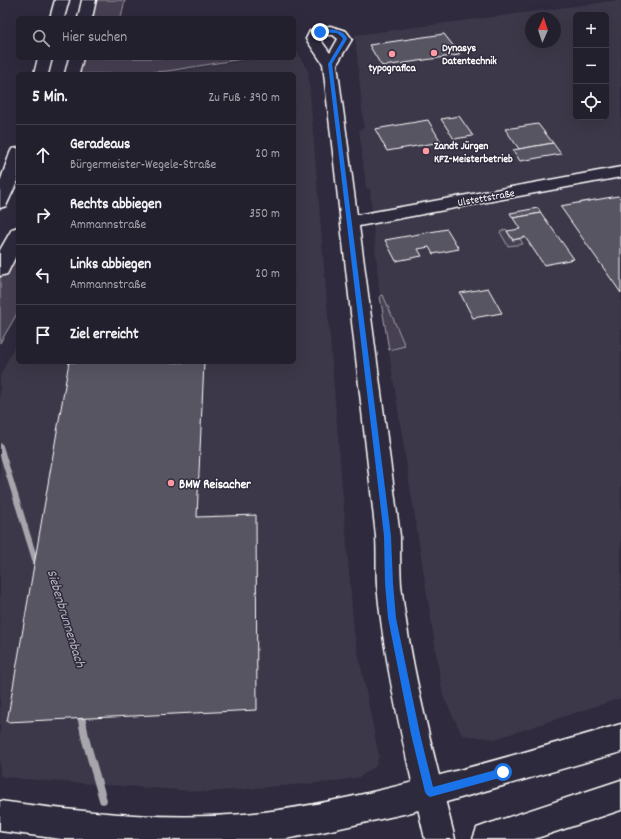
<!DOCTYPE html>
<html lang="de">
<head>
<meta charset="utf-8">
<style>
	body { margin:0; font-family:Dekko,sans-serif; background:#2b2836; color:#f1f3f6 }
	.controls { position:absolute; right:12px; top:12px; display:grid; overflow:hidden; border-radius:6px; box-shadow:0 4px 16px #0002 }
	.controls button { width:36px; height:36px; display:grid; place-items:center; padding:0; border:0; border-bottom:1px solid #403e4a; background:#23202e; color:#f1f3f6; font:20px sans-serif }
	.compass { position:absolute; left:525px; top:12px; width:36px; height:36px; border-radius:50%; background:#23202e; box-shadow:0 4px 16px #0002; rotate:3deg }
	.stop { position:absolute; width:12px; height:12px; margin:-9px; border:3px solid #1a73e8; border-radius:50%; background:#fff }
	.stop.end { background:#1a73e8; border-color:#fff; box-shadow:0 1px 4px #0008 }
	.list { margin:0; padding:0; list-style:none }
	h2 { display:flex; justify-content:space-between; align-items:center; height:52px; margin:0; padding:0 16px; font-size:17px }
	h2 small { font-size:13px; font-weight:400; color:#a3a3aa }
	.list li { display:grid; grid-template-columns:26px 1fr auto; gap:12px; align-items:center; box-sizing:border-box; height:60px; padding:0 16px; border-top:1px solid #403e4a }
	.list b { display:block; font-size:15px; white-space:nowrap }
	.list p { margin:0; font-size:13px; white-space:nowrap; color:#a3a3aa }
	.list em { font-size:13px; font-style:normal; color:#a3a3aa }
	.icon { flex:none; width:22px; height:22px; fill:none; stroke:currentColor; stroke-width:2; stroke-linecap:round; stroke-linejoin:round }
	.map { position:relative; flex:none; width:621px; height:839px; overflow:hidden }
	.search { position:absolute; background:#23202e; box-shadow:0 4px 16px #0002; left:16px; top:16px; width:280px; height:44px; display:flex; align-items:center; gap:10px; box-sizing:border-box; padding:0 14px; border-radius:6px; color:#a3a3aa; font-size:15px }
	.panel { position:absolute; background:#23202e; box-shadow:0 4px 16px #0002; left:16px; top:72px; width:280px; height:292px; border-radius:6px }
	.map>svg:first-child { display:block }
	.built { fill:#3c3749; fill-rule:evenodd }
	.green { fill:#464152; stroke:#a2a0a8 }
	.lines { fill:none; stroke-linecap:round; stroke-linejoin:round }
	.stream { fill:#a7a6ad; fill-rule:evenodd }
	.building { fill:#595564; stroke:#fff }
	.minor-casing { stroke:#fff; stroke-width:3 }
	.major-casing { stroke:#fff; stroke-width:3 }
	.minor { fill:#2f2a3d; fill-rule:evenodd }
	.major { fill:#2f2a3d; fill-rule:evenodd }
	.route { fill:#1a73e8 }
	.poi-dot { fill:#ff9aa2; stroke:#2f2a3d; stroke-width:1.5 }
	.labels { text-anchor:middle; stroke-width:3; stroke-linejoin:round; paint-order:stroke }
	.far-poi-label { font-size:11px; font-weight:bold; fill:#fff; stroke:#2f2a3d; text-anchor:start }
	.far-street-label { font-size:11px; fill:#fff; stroke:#2f2a3d }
	.poi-label { font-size:13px; font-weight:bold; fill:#fff; stroke:#2f2a3d; text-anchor:start }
	.water-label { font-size:14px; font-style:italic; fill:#b6b4bb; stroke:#2f2a3d }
</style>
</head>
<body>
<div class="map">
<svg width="621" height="839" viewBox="0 0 621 839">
	<rect width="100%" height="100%" fill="#2f2a3d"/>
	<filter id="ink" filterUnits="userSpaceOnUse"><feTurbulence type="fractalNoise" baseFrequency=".025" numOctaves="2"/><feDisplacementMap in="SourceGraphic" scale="8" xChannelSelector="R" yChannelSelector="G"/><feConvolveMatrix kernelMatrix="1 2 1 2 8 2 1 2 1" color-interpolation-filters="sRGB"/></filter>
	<g filter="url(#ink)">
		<!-- built -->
		<g class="built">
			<path d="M621,0V698L495,739L462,735L443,696L379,289L370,189L366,188L359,130L364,128L355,35ZM576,15H606V117H576ZM531,18H555V42H531Z"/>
			<polygon points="294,52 297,52 308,71 354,632 379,756 376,766 360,777 331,782 207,792 23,779 0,776 0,376 18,339 18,362 294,362 294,74 147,74 168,73 258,58 294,58"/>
		</g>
		<!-- green -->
		<g class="green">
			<polygon points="89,0 125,0 121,18 85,18"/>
			<polygon points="76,58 248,58 168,71 123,74 72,74"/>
			<polygon points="506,229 512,240 520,239 523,244 508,246 500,232"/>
			<polygon points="18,233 18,312 0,343 0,269"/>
			<polygon points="383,295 405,346 389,350 380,296"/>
		</g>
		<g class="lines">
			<!-- stream -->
			<g class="stream">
				<polygon points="0,443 2,444 3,446 40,566 39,568 37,569 35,568 34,566 0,456"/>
				<polygon points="80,707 83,708 84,711 90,741 107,800 106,803 103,804 100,803 99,800 82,741 76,711 77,708"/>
			</g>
		</g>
		<!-- building -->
		<g class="building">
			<polygon points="444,34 459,53 459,55 384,66 381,65 369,45"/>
			<polygon points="459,116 473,136 454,139 441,119"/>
			<polygon points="428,120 441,142 387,151 375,129"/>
			<polygon points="538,124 553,143 519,149 505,129"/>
			<polygon points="553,143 561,154 520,161 513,150"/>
			<polygon points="618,196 621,199 621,293 560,206"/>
			<polygon points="538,208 541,213 513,218 510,213"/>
			<polygon points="541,213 574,259 544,265 525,237 513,240 507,231 520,229 513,218"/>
			<polygon points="447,229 459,249 433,254 429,247 418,249 422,256 396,261 385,240"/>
			<polygon points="488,288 502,313 473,318 460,293"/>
			<polygon points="69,362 204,362 197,517 256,515 257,710 7,722"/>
		</g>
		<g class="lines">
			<defs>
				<path id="minor" d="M330,26L346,31L352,39L337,64L357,215L621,167V177L359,226L400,536C400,552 400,569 401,585C411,671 434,755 455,839H425C406,755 385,671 377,585C376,569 377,552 376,536L323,64L306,39L310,31ZM326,35H333L338,39L330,53L320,39L321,36Z"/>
				<g id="major">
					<polygon points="55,0 69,0 64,18 50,18"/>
					<polygon points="82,0 96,0 92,18 78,18"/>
					<polygon points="38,58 52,58 48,74 34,74"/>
					<polygon points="69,58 83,58 79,74 65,74"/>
					<polygon points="18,148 18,180 6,206 0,208 0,182 10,153 12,149"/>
					<polygon points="18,227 18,252 7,274 0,276 0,250 12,229"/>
					<path d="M621,724V752L408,813L322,832L285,839H61L0,831V801C81,812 163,821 244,814C291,810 339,800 385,789C464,770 543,747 621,724Z"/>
					<polygon points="621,780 621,810 534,839 473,839 477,828 488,824"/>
				</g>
			</defs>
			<!-- minor casing -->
			<use href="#minor" class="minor-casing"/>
			<!-- major casing -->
			<use href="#major" class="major-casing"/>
			<!-- minor -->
			<use href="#minor" class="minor"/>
			<!-- major -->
			<use href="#major" class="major"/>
		</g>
	</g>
	<!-- route -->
	<path class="route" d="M328,29C335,30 345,31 347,39L332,64L391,536L393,583L396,618L420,734L433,787L503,768L506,769L508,772L506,775L503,777L430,797L427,795L425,792L411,734L388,618L385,583L384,536L328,64L343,39L342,37L337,33L318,32Z"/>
	<!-- markers -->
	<g class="poi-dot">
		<circle cx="434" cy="53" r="4"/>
		<circle cx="392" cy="54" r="4"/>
		<circle cx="426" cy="151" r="4"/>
		<circle cx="171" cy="483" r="4"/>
	</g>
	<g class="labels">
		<!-- far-poi labels -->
		<g class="far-poi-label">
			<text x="442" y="51">Dynasys<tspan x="442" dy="13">Datentechnik</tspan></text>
			<text x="392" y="71" text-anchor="middle">typografica</text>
			<text x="434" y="149">Zandt Jürgen<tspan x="434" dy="13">KFZ-Meisterbetrieb</tspan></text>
		</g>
		<!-- far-street labels -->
		<g class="far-street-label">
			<text transform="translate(486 197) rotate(-10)" y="4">Ulstettstraße</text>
		</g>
		<!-- poi labels -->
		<g class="poi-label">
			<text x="179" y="488">BMW Reisacher</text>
		</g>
		<!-- water labels -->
		<g class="water-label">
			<text transform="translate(67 618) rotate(73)" y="5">Siebenbrunnenbach</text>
		</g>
	</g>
</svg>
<div class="controls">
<button>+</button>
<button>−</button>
<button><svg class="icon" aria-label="locate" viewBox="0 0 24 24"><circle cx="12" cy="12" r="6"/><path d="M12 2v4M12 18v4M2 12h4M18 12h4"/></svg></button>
</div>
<svg class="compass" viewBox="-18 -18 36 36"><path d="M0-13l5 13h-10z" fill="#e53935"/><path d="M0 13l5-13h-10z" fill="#a3a3aa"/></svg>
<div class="stop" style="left:503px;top:772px"></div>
<div class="stop end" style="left:320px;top:32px"></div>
<div class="search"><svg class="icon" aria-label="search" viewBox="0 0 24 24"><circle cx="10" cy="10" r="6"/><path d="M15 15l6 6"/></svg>Hier suchen</div>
<section class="panel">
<h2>5 Min.<small>Zu Fuß · 390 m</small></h2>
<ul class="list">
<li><svg class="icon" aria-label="ahead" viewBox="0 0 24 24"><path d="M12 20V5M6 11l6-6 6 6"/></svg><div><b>Geradeaus</b><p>Bürgermeister-Wegele-Straße</p></div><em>20 m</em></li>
<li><svg class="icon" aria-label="right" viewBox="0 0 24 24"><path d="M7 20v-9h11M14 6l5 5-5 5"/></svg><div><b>Rechts abbiegen</b><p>Ammannstraße</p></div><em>350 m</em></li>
<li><svg class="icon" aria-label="left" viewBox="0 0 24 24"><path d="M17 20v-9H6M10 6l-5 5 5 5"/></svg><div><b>Links abbiegen</b><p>Ammannstraße</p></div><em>20 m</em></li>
<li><svg class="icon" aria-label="arrive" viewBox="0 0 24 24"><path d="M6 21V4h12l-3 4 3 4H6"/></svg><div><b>Ziel erreicht</b></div></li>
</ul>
</section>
</div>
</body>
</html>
